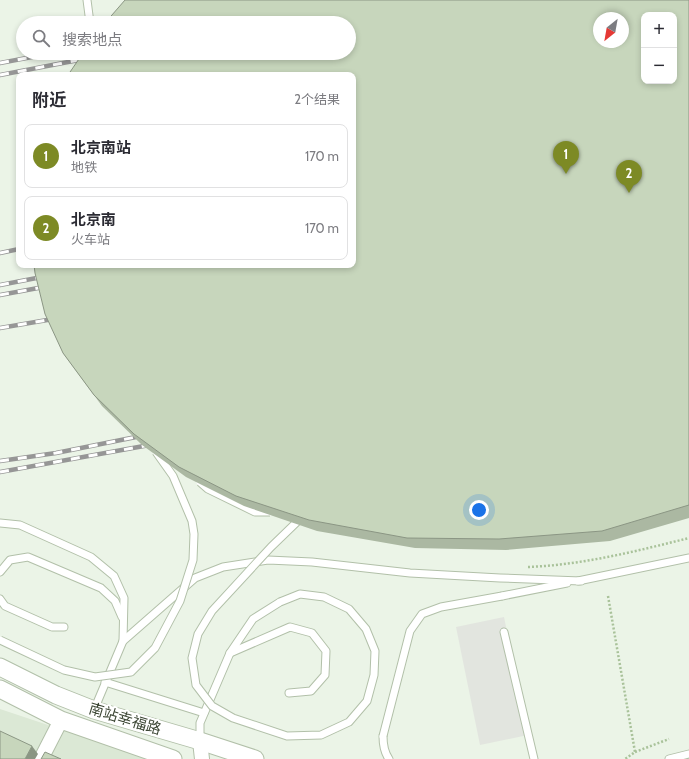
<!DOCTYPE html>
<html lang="zh">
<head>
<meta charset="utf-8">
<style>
	body { margin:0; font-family:Cabin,"Noto Sans SC",sans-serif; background:#f7f7f7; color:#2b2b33 }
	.controls { position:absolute; right:12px; top:12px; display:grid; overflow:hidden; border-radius:8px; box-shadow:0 2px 6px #0003 }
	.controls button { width:36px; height:36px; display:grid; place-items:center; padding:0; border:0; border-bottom:1px solid #e1e1e2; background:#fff; color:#2b2b33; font:20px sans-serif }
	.compass { position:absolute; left:593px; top:12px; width:36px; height:36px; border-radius:50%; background:#fff; box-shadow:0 2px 6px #0003; rotate:211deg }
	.you { position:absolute; left:479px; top:510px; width:14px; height:14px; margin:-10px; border:3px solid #fff; border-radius:50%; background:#1a73e8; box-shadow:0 0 0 6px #1a73e833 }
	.badge { display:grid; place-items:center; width:26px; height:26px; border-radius:50%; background:#7d8a25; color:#fff; font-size:13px; font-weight:700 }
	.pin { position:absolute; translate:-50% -33px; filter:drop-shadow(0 1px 2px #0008) }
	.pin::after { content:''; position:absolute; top:21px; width:14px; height:12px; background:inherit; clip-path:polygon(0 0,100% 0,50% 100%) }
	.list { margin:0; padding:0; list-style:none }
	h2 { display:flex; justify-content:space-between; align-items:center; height:52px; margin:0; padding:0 16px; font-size:17px }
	h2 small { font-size:13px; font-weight:400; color:#7c7c81 }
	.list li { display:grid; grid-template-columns:26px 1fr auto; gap:12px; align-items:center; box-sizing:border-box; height:64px; margin:0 8px 8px; padding:0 8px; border:1px solid #e1e1e2; border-radius:8px }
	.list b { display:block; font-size:15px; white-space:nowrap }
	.list p { margin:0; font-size:13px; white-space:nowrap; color:#7c7c81 }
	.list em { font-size:13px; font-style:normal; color:#7c7c81 }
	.icon { flex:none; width:22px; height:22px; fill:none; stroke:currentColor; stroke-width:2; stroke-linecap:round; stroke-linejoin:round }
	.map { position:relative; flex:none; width:689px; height:759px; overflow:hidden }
	.search { position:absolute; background:#fff; box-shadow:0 2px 6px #0003; left:16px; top:16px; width:340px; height:44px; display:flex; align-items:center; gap:10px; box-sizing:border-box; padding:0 14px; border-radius:22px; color:#7c7c81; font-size:15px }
	.panel { position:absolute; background:#fff; box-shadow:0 2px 6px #0003; left:16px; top:72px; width:340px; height:196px; border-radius:8px }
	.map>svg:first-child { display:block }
	.residential { fill:#dbe8d5 }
	.parking { fill:#e2e5df }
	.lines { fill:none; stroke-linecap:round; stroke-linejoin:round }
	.service-casing { stroke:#b2c0a9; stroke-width:9 }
	.minor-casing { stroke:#b2c0a9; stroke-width:16 }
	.tertiary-casing { stroke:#b2c0a9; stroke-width:19 }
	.path { stroke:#a9c29a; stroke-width:2.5; stroke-dasharray:2 2; stroke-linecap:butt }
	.service { stroke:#fff; stroke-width:7 }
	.minor { stroke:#fff; stroke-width:14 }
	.tertiary { stroke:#fff; stroke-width:17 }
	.rail-casing { stroke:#969696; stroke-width:4.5 }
	.rail { stroke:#fff; stroke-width:3; stroke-dasharray:9; stroke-linecap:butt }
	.service-bridge-casing { stroke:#b2c0a9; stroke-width:9; stroke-linecap:butt }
	.service-bridge { stroke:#fff; stroke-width:7 }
	.wall { fill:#abb8a2 }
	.shaded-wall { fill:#8b9684 }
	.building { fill:#c7d6bc; stroke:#8b9684; fill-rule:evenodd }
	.labels { text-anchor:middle; stroke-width:4; stroke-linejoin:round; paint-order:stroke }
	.street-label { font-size:15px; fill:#3d4735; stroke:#fff }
</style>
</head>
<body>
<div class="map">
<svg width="689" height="759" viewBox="0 0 689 759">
	<rect width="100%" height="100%" fill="#ebf4e7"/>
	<!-- residential -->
	<polygon class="residential" points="0,709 150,759 0,759"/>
	<!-- parking -->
	<polygon class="parking" points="504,617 528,735 480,745 456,627"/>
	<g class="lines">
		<defs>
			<g id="service">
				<polyline points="87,0 90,23"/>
				<polyline points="0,523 20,525 91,557 114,576 124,598 123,641"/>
				<polyline points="0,572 10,560 28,557 101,588 115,601 122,617"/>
				<polyline points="578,581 689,558"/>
				<polyline points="502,596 567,583"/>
				<polyline points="0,599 5,606 52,627 64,627"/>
				<polyline points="504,632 534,759"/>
				<polyline points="230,653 290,627 312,633 326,651 325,675 311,691 289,693"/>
				<polyline points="105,682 204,713"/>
				<polyline points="94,710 123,641 195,578 223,567 268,560 312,562 410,573 500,578 581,581"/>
				<path d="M383,736C383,744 384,752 389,759"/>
				<polyline points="200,741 200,723 230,653 253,619 280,602"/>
				<polyline points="669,759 689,754"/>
			</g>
			<g id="minor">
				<polyline points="200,741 202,759"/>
				<polyline points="41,759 61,720"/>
			</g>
			<g id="tertiary">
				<polyline points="0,667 56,695 94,710 200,741 255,759"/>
				<polyline points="0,689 61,720 173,759"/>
			</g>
		</defs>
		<!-- service casing -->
		<use href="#service" class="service-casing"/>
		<!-- minor casing -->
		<use href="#minor" class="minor-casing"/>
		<!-- tertiary casing -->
		<use href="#tertiary" class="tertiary-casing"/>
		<!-- path -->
		<g class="path">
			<path d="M528,567C582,565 637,551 689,538"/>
			<polyline points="608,596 635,752 625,759"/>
			<polyline points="635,752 669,739"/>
		</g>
		<!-- service -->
		<use href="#service" class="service"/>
		<!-- minor -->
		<use href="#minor" class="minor"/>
		<!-- tertiary -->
		<use href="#tertiary" class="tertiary"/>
		<defs>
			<g id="rail">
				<polyline points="0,63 53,53"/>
				<polyline points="0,75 89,58"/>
				<polyline points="0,253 19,249"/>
				<polyline points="0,285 47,276"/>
				<polyline points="0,295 49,286"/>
				<polyline points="0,328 59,318"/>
				<polyline points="0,461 56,453 146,435"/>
				<polyline points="0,472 155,444"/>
			</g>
		</defs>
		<!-- rail casing -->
		<use href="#rail" class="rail-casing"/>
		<!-- rail -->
		<use href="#rail" class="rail"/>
		<defs>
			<g id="service-bridge">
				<polyline points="200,482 208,489 255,512 270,512"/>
				<polyline points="280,602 300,594 324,597 349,609 366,629 375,651 374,675 367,701 349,722 321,735 287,736 233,718 212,706 196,685 192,658 198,634 212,611 271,547 302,517"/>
				<polyline points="0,640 64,670 95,677 131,672 155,648 180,601 193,560 194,534 192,521 173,476 156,452"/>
				<polyline points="383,736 410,631 422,614 441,607 502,596"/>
			</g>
		</defs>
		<!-- service-bridge casing -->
		<use href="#service-bridge" class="service-bridge-casing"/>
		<!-- service-bridge -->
		<use href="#service-bridge" class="service-bridge"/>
	</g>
	<!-- wall -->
	<polygon class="wall" points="689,0 689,518 610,541 506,550 415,548 317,531 244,506 186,477 142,445 102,406 63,353"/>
	<!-- shaded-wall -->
	<polygon class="shaded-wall" points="32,746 38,754 35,759 25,759"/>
	<!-- building -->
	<g class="building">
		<path d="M125,0H689V505L602,531L499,539L407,538L309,520L236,496L179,467L134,434L94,395L63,353L45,314L35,273L34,265H353V75H68L83,53H349V23H105ZM644,15H674V81H644ZM599,18H623V42H599Z"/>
		<polygon points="0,731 32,746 25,759 0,759"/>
		<polygon points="45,752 61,759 41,759"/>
	</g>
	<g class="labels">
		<!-- street labels -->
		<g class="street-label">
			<text transform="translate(125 719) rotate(17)" y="5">南站幸福路</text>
		</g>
	</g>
</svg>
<div class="controls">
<button>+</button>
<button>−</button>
</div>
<svg class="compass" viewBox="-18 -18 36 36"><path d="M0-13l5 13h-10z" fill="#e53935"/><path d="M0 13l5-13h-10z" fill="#7c7c81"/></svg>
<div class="you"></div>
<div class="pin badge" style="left:566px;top:174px">1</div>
<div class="pin badge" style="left:629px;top:193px">2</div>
<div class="search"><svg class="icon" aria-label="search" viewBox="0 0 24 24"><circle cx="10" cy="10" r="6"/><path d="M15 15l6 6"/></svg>搜索地点</div>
<section class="panel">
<h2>附近<small>2个结果</small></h2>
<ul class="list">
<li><span class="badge">1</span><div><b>北京南站</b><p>地铁</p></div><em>170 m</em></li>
<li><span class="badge">2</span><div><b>北京南</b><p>火车站</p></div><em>170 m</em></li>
</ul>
</section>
</div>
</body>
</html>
